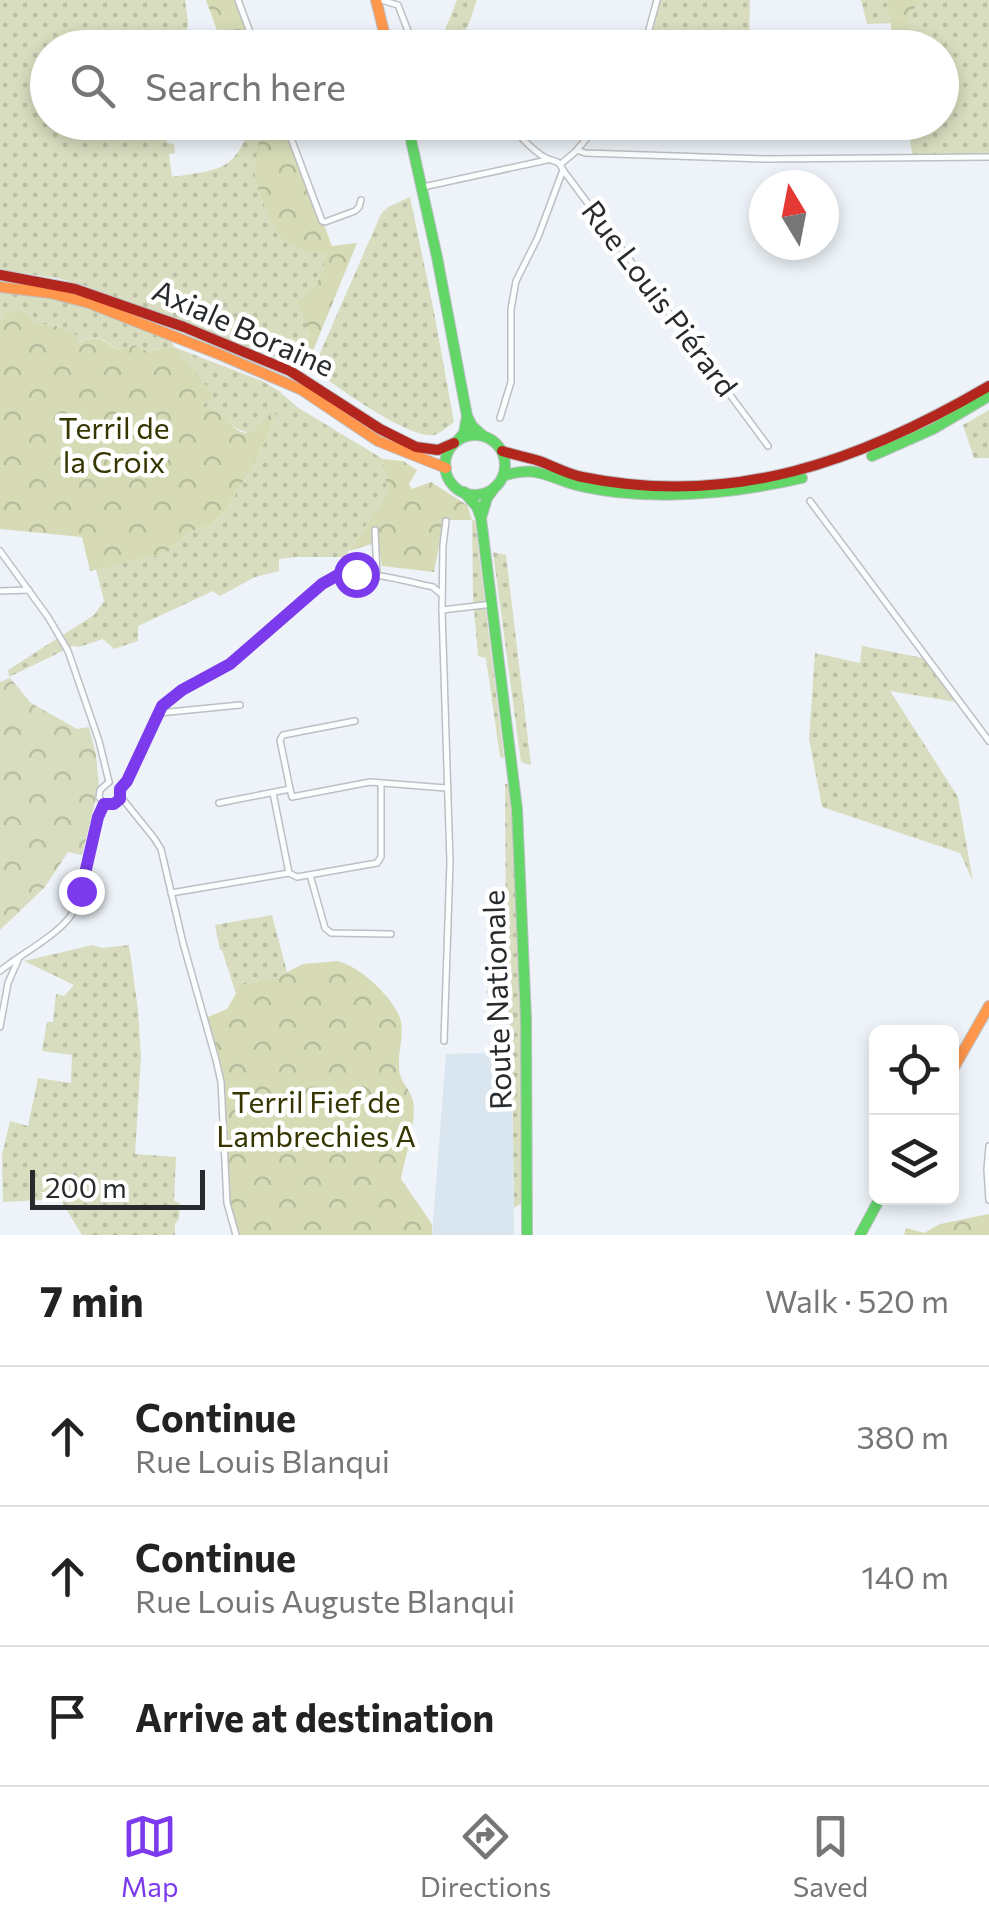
<!DOCTYPE html>
<html lang="en">
<head>
<meta charset="utf-8">
<style>
	body { margin:0; font-family:Commissioner,sans-serif; background:#f2f2f2; color:#222 }
	.controls { position:absolute; right:30px; bottom:30px; display:grid; overflow:hidden; border-radius:15px; box-shadow:0 5px 15px #0003 }
	.controls button { width:90px; height:90px; display:grid; place-items:center; padding:0; border:0; border-bottom:2px solid #e0e0e0; background:#fff; color:#222; font:50px sans-serif }
	.compass { position:absolute; left:749px; top:170px; width:90px; height:90px; border-radius:50%; background:#fff; box-shadow:0 5px 15px #0003; rotate:350deg }
	.scale { position:absolute; left:30px; bottom:25px; width:175px; box-sizing:border-box; padding-left:10px; border:5px solid #272b2e; border-top:0; font-size:28px; line-height:35px; white-space:nowrap; color:#272b2e; -webkit-text-stroke:8px #fff; paint-order:stroke }
	.stop { position:absolute; width:30px; height:30px; margin:-22px; border:8px solid #7c3aed; border-radius:50%; background:#fff }
	.stop.end { background:#7c3aed; border-color:#fff; box-shadow:0 2px 10px #0008 }
	.list { margin:0; padding:0; list-style:none }
	h2 { display:flex; justify-content:space-between; align-items:center; height:130px; margin:0; padding:0 40px; font-size:42px }
	h2 small { font-size:32px; font-weight:400; color:#767676 }
	.list li { display:grid; grid-template-columns:65px 1fr auto; gap:30px; align-items:center; box-sizing:border-box; height:140px; padding:0 40px; border-top:2px solid #e0e0e0 }
	.list b { display:block; font-size:38px; white-space:nowrap }
	.list p { margin:0; font-size:32px; white-space:nowrap; color:#767676 }
	.list em { font-size:32px; font-style:normal; color:#767676 }
	.icon { flex:none; width:55px; height:55px; fill:none; stroke:currentColor; stroke-width:2; stroke-linecap:round; stroke-linejoin:round }
	.map { position:relative; flex:none; width:989px; height:1235px; overflow:hidden }
	.search { position:absolute; background:#fff; box-shadow:0 5px 15px #0003; left:30px; right:30px; top:30px; height:110px; display:flex; align-items:center; gap:25px; box-sizing:border-box; padding:0 35px; border-radius:55px; color:#767676; font-size:38px }
	.sheet { height:550px; background:#fff }
	nav { display:flex; justify-content:space-around; align-items:center; box-sizing:border-box; height:140px; border-top:2px solid #e0e0e0; background:#fff; font-size:28px; color:#767676 }
	nav a { display:grid; justify-items:center; gap:5px }
	nav .on { color:#7c3aed }
	.map>svg:first-child { display:block }
	.built { fill:#dae6ef }
	.grass { fill:url(#grass-dots) }
	.forest { fill:url(#forest-crowns) }
	.park { fill:url(#park-crowns) }
	.lines { fill:none; stroke-linecap:round; stroke-linejoin:round }
	.street-casing { stroke:#bcc0c4; stroke-width:8 }
	.fast-casing { stroke:#bcc0c4; stroke-width:12 }
	.slow-casing { stroke:#bcc0c4; stroke-width:12 }
	.jam-casing { stroke:#bcc0c4; stroke-width:12 }
	.street { stroke:#fcfdfe; stroke-width:5 }
	.fast { stroke:#63d668; stroke-width:10 }
	.slow { stroke:#ff974d; stroke-width:10 }
	.jam { stroke:#b3261e; stroke-width:10 }
	.route { stroke:#7c3aed; stroke-width:12 }
	.labels { text-anchor:middle; stroke-width:9; stroke-linejoin:round; paint-order:stroke }
	.street-label { font-size:30px; fill:#272b2e; stroke:#fff }
	.park-label { font-size:30px; fill:#363600; stroke:#fff }
</style>
</head>
<body>
<div class="map">
<svg width="989" height="1235" viewBox="0 0 989 1235">
	<defs>
		<pattern id="grass-dots" width="8" height="8" patternUnits="userSpaceOnUse" patternTransform="scale(2.5)"><rect width="8" height="8" fill="#d8ddbf"/><path d="M2 2h.1M6 6h.1" fill="none" stroke="#b9bea4" stroke-width="1.8" stroke-linecap="round"/></pattern>
		<pattern id="forest-crowns" width="20" height="18" patternUnits="userSpaceOnUse" patternTransform="scale(2.5)"><rect width="20" height="18" fill="#d6dbb6"/><path d="M2 6a3 3 0 1 1 6 0M12 15a3 3 0 1 1 6 0" fill="none" stroke="#b8bc9d"/></pattern>
		<pattern id="park-crowns" width="20" height="18" patternUnits="userSpaceOnUse" patternTransform="scale(2.5)"><rect width="20" height="18" fill="#d8ddbf"/><path d="M2 6a3 3 0 1 1 6 0M12 15a3 3 0 1 1 6 0" fill="none" stroke="#b9bea4"/></pattern>
	</defs>
	<rect width="100%" height="100%" fill="#edf3f8"/>
	<!-- built -->
	<polygon class="built" points="512,1052 514,1235 432,1235 446,1054"/>
	<!-- grass -->
	<g class="grass">
		<path d="M0,0H185L188,23L184,47L48,48V122L166,123L167,143L174,144L175,153L169,154L172,177C217,170 237,172 250,123H285L326,254C324,274 317,292 298,301L310,333L303,347L286,361L86,286L57,278L0,270Z"/>
		<path d="M457,0H477C469,19 470,42 445,30Z"/>
		<polygon points="657,0 750,0 749,47 644,48"/>
		<polygon points="861,0 989,0 989,157 913,158 907,123 942,122 942,48 894,47 892,23 867,24"/>
		<path d="M410,197L434,312L454,422C448,426 441,433 434,435C408,439 334,385 313,369L381,214L388,207Z"/>
		<path d="M0,291L34,295L84,306L171,340L174,347L262,381L279,391L297,407L383,459L387,493L345,557H296L279,559V571L255,577L220,596L213,591L138,626V641L114,649L103,639L79,647L73,646L9,677L8,670L94,615L104,601L96,569L167,553L181,539L196,529L210,526L226,510L254,464L277,415L250,433C229,430 221,410 201,406L174,347L146,351L135,345L118,350C99,336 99,335 76,343L63,327L35,323L28,314L0,319Z"/>
		<polygon points="989,410 989,458 974,458 963,425"/>
		<polygon points="472,520 475,521 504,758 500,757 486,658 478,656 473,597"/>
		<polygon points="493,552 506,555 531,765 521,762"/>
		<polygon points="862,646 923,658 956,702 890,691 958,797 973,881 960,853 822,807 809,739 815,653 860,663"/>
		<path d="M505,784H510C519,923 523,1062 523,1202L514,1208L512,1052L507,995L486,993L501,964L506,933Z"/>
		<polygon points="272,915 287,972 277,977 242,985 236,994 222,950 220,950 215,925"/>
		<polygon points="93,945 102,948 129,945 138,1010 141,1057 135,1154 176,1157 174,1201 180,1203 179,1219 175,1224 175,1235 82,1235 60,1199 3,1202 2,1155 10,1121 28,1126 38,1078 71,1083 72,1055 42,1051 47,1022 53,1022 56,994 64,996 74,985 24,961"/>
	</g>
	<!-- forest -->
	<g class="forest">
		<polygon points="206,0 238,0 256,47 223,47"/>
		<polygon points="887,0 922,0 909,14 909,43 911,47 894,47"/>
		<path d="M256,123H285L332,246L357,243L306,368L286,361L303,347L310,334L297,301C316,292 324,274 326,254C285,247 277,241 263,202C261,195 256,186 255,179C252,159 264,142 256,123Z"/>
		<path d="M20,311L28,314L35,323L63,327L78,336L77,343C100,335 98,337 118,350L135,345L146,351L174,347L213,394L210,400L202,406C238,414 235,459 272,411L277,415L254,464L226,510L210,526L196,529L181,539L167,553L90,571L82,537L0,529V319H3L7,314Z"/>
		<polygon points="383,459 403,461 417,470 409,484 412,489 431,482 467,505 472,520 444,520 434,572 382,566 378,542 349,551 387,493"/>
		<path d="M338,961C360,967 392,996 400,1018C405,1034 398,1050 399,1065C399,1084 410,1087 413,1101C417,1121 405,1158 401,1179L432,1224V1235H236L227,1203L221,1082L205,1018L227,1009L241,985L277,977L303,964Z"/>
		<polygon points="989,1214 989,1235 904,1235 906,1228 924,1233 940,1224"/>
	</g>
	<!-- park -->
	<polygon class="park" points="10,678 31,703 77,729 89,727 96,755 99,786 82,855 68,852 45,887 0,930 0,682"/>
	<g class="lines">
		<defs>
			<g id="street">
				<polyline points="238,0 256,48"/>
				<polyline points="381,0 398,5 411,39 417,48"/>
				<polyline points="644,48 657,0"/>
				<polyline points="285,122 322,221 325,222 355,211 359,207 361,200"/>
				<path d="M506,122C518,133 530,149 544,157C554,163 558,158 563,170L768,446"/>
				<polyline points="577,150 585,153 766,159 989,157"/>
				<polyline points="562,163 575,152 601,122"/>
				<polyline points="423,187 547,160"/>
				<polyline points="500,418 511,382 511,309 516,281 538,237 563,170"/>
				<polyline points="810,501 989,741"/>
				<polyline points="375,530 377,576"/>
				<polyline points="0,551 48,617 68,651 99,741 109,782"/>
				<polyline points="0,591 29,590"/>
				<polyline points="442,610 493,604"/>
				<polyline points="159,713 240,705"/>
				<path d="M120,789L127,781L162,706L182,690L230,664L330,579C357,566 404,581 433,587L440,593"/>
				<polyline points="290,789 280,740 283,735 355,721"/>
				<polyline points="273,793 289,873"/>
				<polyline points="121,797 154,838 161,849 183,943 216,1060 221,1082 227,1203 236,1235"/>
				<polyline points="103,803 99,797 100,790 109,782"/>
				<polyline points="219,803 290,789 292,797 370,782 446,788"/>
				<polyline points="310,875 325,928 331,933 391,934"/>
				<polyline points="171,893 289,873 297,877 377,863 381,857 381,784"/>
				<path d="M0,971C21,954 53,938 69,918C91,890 88,836 104,804"/>
				<polyline points="0,1027 8,983 19,958"/>
				<polyline points="444,1041 450,862 442,610 443,545 446,521"/>
				<polyline points="989,1146 987,1170 989,1200"/>
			</g>
			<g id="fast">
				<polyline points="407,122 437,257 467,416 464,433 459,439"/>
				<polyline points="467,416 472,426 482,435"/>
				<circle cx="475" cy="465" r="30"/>
				<polyline points="872,456 933,429 989,396"/>
				<path d="M503,476C532,466 543,474 570,483C585,488 601,490 616,492C679,499 741,492 802,478"/>
				<polyline points="464,492 477,507 481,518 517,809 526,1018 527,1235"/>
				<polyline points="481,518 487,498 495,487"/>
				<polyline points="860,1235 880,1198"/>
			</g>
			<g id="slow">
				<polyline points="376,0 388,48"/>
				<polyline points="0,287 50,293 89,303 221,355 302,390 378,441 446,468"/>
				<polyline points="952,1071 989,1006"/>
			</g>
			<g id="jam">
				<polyline points="0,275 75,289 184,327 290,371 380,429 416,447 438,450 454,443"/>
				<path d="M502,451C514,455 527,457 539,461C553,466 567,474 582,477C732,508 861,461 989,386"/>
			</g>
		</defs>
		<!-- street casing -->
		<use href="#street" class="street-casing"/>
		<!-- fast casing -->
		<use href="#fast" class="fast-casing"/>
		<!-- slow casing -->
		<use href="#slow" class="slow-casing"/>
		<!-- jam casing -->
		<use href="#jam" class="jam-casing"/>
		<!-- street -->
		<use href="#street" class="street"/>
		<!-- fast -->
		<use href="#fast" class="fast"/>
		<!-- slow -->
		<use href="#slow" class="slow"/>
		<!-- jam -->
		<use href="#jam" class="jam"/>
	</g>
	<g class="lines">
		<!-- route -->
		<polyline class="route" points="81,891 98,817 104,804 114,804 120,799 120,789 127,781 162,706 182,690 230,664 322,584 338,575 356,574"/>
	</g>
	<g class="labels">
		<!-- street labels -->
		<g class="street-label">
			<text transform="translate(659 299) rotate(53)" y="10">Rue Louis Piérard</text>
			<text transform="translate(243 329) rotate(24)" y="10">Axiale Boraine</text>
			<text transform="translate(498 1000) rotate(-92)" y="10">Route Nationale</text>
		</g>
		<!-- park labels -->
		<g class="park-label">
			<text x="114" y="439">Terril de<tspan x="114" dy="34">la Croix</tspan></text>
			<text x="316" y="1113">Terril Fief de<tspan x="316" dy="34">Lambrechies A</tspan></text>
		</g>
	</g>
</svg>
<div class="controls">
<button><svg class="icon" aria-label="locate" viewBox="0 0 24 24"><circle cx="12" cy="12" r="6"/><path d="M12 2v4M12 18v4M2 12h4M18 12h4"/></svg></button>
<button><svg class="icon" aria-label="layers" viewBox="0 0 24 24"><path d="M12 4l9 5-9 5-9-5zM3 14l9 5 9-5"/></svg></button>
</div>
<svg class="compass" viewBox="-18 -18 36 36"><path d="M0-13l5 13h-10z" fill="#e53935"/><path d="M0 13l5-13h-10z" fill="#767676"/></svg>
<div class="scale">200 m</div>
<div class="stop" style="left:356px;top:574px"></div>
<div class="stop end" style="left:81px;top:891px"></div>
<div class="search"><svg class="icon" aria-label="search" viewBox="0 0 24 24"><circle cx="10" cy="10" r="6"/><path d="M15 15l6 6"/></svg>Search here</div>
</div>
<section class="sheet">
<h2>7 min<small>Walk · 520 m</small></h2>
<ul class="list">
<li><svg class="icon" aria-label="ahead" viewBox="0 0 24 24"><path d="M12 20V5M6 11l6-6 6 6"/></svg><div><b>Continue</b><p>Rue Louis Blanqui</p></div><em>380 m</em></li>
<li><svg class="icon" aria-label="ahead" viewBox="0 0 24 24"><path d="M12 20V5M6 11l6-6 6 6"/></svg><div><b>Continue</b><p>Rue Louis Auguste Blanqui</p></div><em>140 m</em></li>
<li><svg class="icon" aria-label="arrive" viewBox="0 0 24 24"><path d="M6 21V4h12l-3 4 3 4H6"/></svg><div><b>Arrive at destination</b></div></li>
</ul>
</section>
<nav>
<a class="on"><svg class="icon" aria-label="map" viewBox="0 0 24 24"><path d="M3 6l6-2 6 2 6-2v14l-6 2-6-2-6 2zM9 4v14M15 6v14"/></svg>Map</a>
<a><svg class="icon" aria-label="directions" viewBox="0 0 24 24"><path d="M12 3l9 9-9 9-9-9zM9 14v-3h6M13 9l2 2-2 2"/></svg>Directions</a>
<a><svg class="icon" aria-label="saved" viewBox="0 0 24 24"><path d="M7 4h10v16l-5-4-5 4z"/></svg>Saved</a>
</nav>
</body>
</html>
